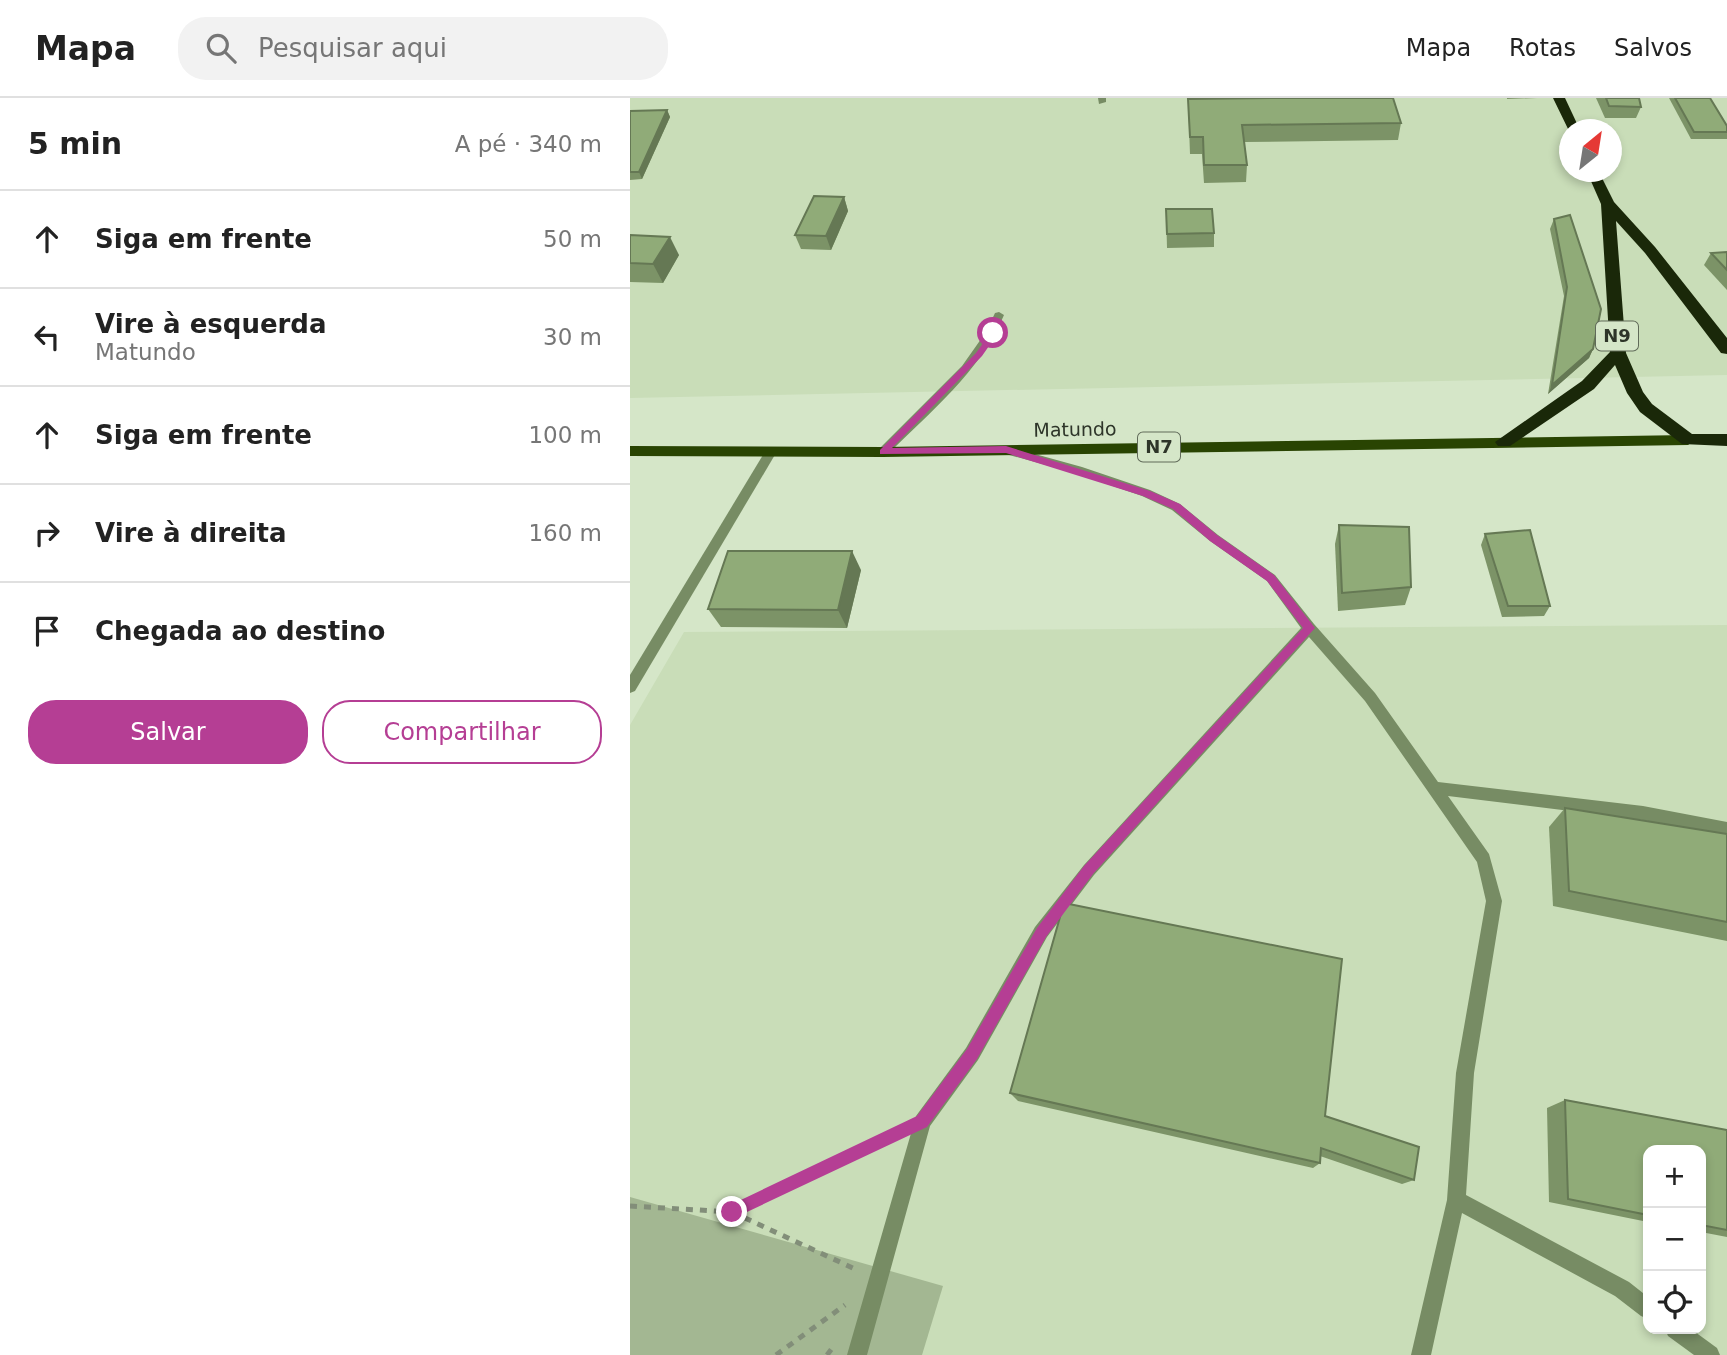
<!DOCTYPE html>
<html lang="pt">
<head>
<meta charset="utf-8">
<style>
	body { margin:0; font-family:"DejaVu Sans",sans-serif; background:#f2f2f2; color:#222 }
	.controls { position:absolute; right:21px; bottom:21px; display:grid; overflow:hidden; border-radius:14px; box-shadow:0 4px 10px #0003 }
	.controls button { width:63px; height:63px; display:grid; place-items:center; padding:0; border:0; border-bottom:2px solid #e0e0e0; background:#fff; color:#222; font:35px sans-serif }
	.compass { position:absolute; left:929px; top:21px; width:63px; height:63px; border-radius:50%; background:#fff; box-shadow:0 4px 10px #0003; rotate:30deg }
	.stop { position:absolute; width:21px; height:21px; margin:-16px; border:5px solid #b53e94; border-radius:50%; background:#fff }
	.stop.end { background:#b53e94; border-color:#fff; box-shadow:0 2px 7px #0008 }
	.list { margin:0; padding:0; list-style:none }
	h2 { display:flex; justify-content:space-between; align-items:center; height:91px; margin:0; padding:0 28px; font-size:30px }
	h2 small { font-size:23px; font-weight:400; color:#767676 }
	.list li { display:grid; grid-template-columns:46px 1fr auto; gap:21px; align-items:center; box-sizing:border-box; height:98px; padding:0 28px; border-top:2px solid #e0e0e0 }
	.list b { display:block; font-size:26px; white-space:nowrap }
	.list p { margin:0; font-size:23px; white-space:nowrap; color:#767676 }
	.list em { font-size:23px; font-style:normal; color:#767676 }
	.actions { display:flex; gap:14px; padding:21px 28px }
	.actions a { flex:1; padding:16px 0; border:2px solid #b53e94; border-radius:28px; text-align:center; font-size:24px; color:#b53e94 }
	.actions .main { background:#b53e94; color:#fff }
	.icon { flex:none; width:38px; height:38px; fill:none; stroke:currentColor; stroke-width:2; stroke-linecap:round; stroke-linejoin:round }
	.map { position:relative; flex:none; width:1097px; height:1257px; overflow:hidden }
	header { display:flex; align-items:center; gap:42px; box-sizing:border-box; height:98px; padding:0 35px; background:#fff; border-bottom:2px solid #e0e0e0 }
	header strong { font-size:33px }
	nav { display:flex; gap:38px; margin-inline-start:auto; font-size:24px }
	.search { width:490px; height:63px; background:#f2f2f2; display:flex; align-items:center; gap:18px; box-sizing:border-box; padding:0 24px; border-radius:28px; color:#767676; font-size:26px }
	main { display:flex }
	aside { flex:1; background:#fff }
	.map>svg:first-child { display:block }
	.built { fill:#c9ddb8; fill-rule:evenodd }
	.green { fill:#a3b792 }
	.lines { fill:none; stroke-linecap:round; stroke-linejoin:round }
	.path { stroke:#828e79; stroke-width:5; stroke-dasharray:7 7; stroke-linecap:butt }
	.lane { fill:#778c64; fill-rule:evenodd }
	.street { fill:#778c64; fill-rule:evenodd }
	.primary { fill:#294402; fill-rule:evenodd }
	.highway { fill:#1a2809; fill-rule:evenodd }
	.wall { fill:#7c9367 }
	.shaded-wall { fill:#657854 }
	.building { fill:#90ab78; stroke:#657854; stroke-width:2 }
	.route { fill:#b53e94 }
	.labels { text-anchor:middle; stroke-width:5; stroke-linejoin:round; paint-order:stroke }
	.shield { fill:#d5e6c8; stroke:#606a59; stroke-width:2 }
	.shield-label { font-size:18px; font-weight:bold; fill:#2e3529 }
	.street-label { font-size:19px; fill:#2e3529; stroke:#d5e6c8 }
</style>
</head>
<body>
<header>
<strong>Mapa</strong>
<div class="search"><svg class="icon" aria-label="search" viewBox="0 0 24 24"><circle cx="10" cy="10" r="6"/><path d="M15 15l6 6"/></svg>Pesquisar aqui</div>
<nav><a>Mapa</a><a>Rotas</a><a>Salvos</a></nav>
</header>
<main>
<aside>
<h2>5 min<small>A pé · 340 m</small></h2>
<ul class="list">
<li><svg class="icon" aria-label="ahead" viewBox="0 0 24 24"><path d="M12 20V5M6 11l6-6 6 6"/></svg><div><b>Siga em frente</b></div><em>50 m</em></li>
<li><svg class="icon" aria-label="left" viewBox="0 0 24 24"><path d="M17 20v-9H6M10 6l-5 5 5 5"/></svg><div><b>Vire à esquerda</b><p>Matundo</p></div><em>30 m</em></li>
<li><svg class="icon" aria-label="ahead" viewBox="0 0 24 24"><path d="M12 20V5M6 11l6-6 6 6"/></svg><div><b>Siga em frente</b></div><em>100 m</em></li>
<li><svg class="icon" aria-label="right" viewBox="0 0 24 24"><path d="M7 20v-9h11M14 6l5 5-5 5"/></svg><div><b>Vire à direita</b></div><em>160 m</em></li>
<li><svg class="icon" aria-label="arrive" viewBox="0 0 24 24"><path d="M6 21V4h12l-3 4 3 4H6"/></svg><div><b>Chegada ao destino</b></div></li>
</ul>
<div class="actions"><a class="main">Salvar</a><a>Compartilhar</a></div>
</aside>
<div class="map">
<svg width="1097" height="1257" viewBox="0 0 1097 1257">
	<rect width="100%" height="100%" fill="#d5e6c8"/>
	<!-- built -->
	<g class="built">
		<path d="M0,0H1097V277L0,300ZM940,32H982V74H940Z"/>
		<path d="M1097,527V1257H0V627L54,534ZM1018,1052H1071V1231H1018Z"/>
	</g>
	<!-- green -->
	<polygon class="green" points="0,1099 313,1188 292,1257 0,1257"/>
	<g class="lines">
		<!-- path -->
		<g class="path">
			<polyline points="0,1108 102,1114 263,1037"/>
			<polyline points="102,1114 227,1172"/>
			<polyline points="146,1257 215,1207"/>
			<polyline points="197,1257 203,1249"/>
		</g>
		<!-- lane -->
		<g class="lane">
			<polygon points="468,0 476,0 476,4 469,6"/>
			<path d="M369,214L374,217C350,274 300,314 257,357H249V351L332,268L356,234L365,215Z"/>
			<polygon points="376,348 452,369 520,392 550,406 588,437 645,477 684,526 745,595 808,684 1013,708 1097,724 1097,738 1013,722 818,698 859,756 872,803 844,975 836,1097 999,1184 1018,1199 1018,1221 1011,1218 985,1198 832,1115 801,1257 781,1257 817,1102 826,975 856,803 847,764 735,603 679,539 464,777 417,839 348,962 300,1028 237,1257 217,1257 286,1018 336,950 405,829 454,767 671,530 637,483 580,443 542,412 512,398 445,375 372,355 370,352"/>
			<polygon points="1035,1231 1061,1231 1087,1250 1090,1257 1064,1257 1038,1238"/>
		</g>
		<!-- street -->
		<polygon class="street" points="140,351 146,355 5,593 0,595 0,577 136,352"/>
		<!-- primary -->
		<polygon class="primary" points="1058,337 1065,342 1058,347 253,359 0,358 0,348 253,349"/>
		<!-- highway -->
		<g class="highway">
			<polygon points="923,0 935,0 950,32 940,32 940,35"/>
			<polygon points="957,74 969,74 984,104 1025,149 1097,240 1097,256 1091,255 1015,155 986,123 996,255 1013,294 1022,306 1062,336 1097,336 1097,348 1052,346 1010,314 997,295 985,267 964,291 880,348 868,348 865,344 952,283 980,254 971,106"/>
		</g>
	</g>
	<!-- wall -->
	<g class="wall">
		<polygon points="877,0 907,0 877,1"/>
		<polygon points="966,0 1009,0 1011,9 1006,20 975,20"/>
		<polygon points="1039,0 1080,0 1097,28 1097,41 1061,41"/>
		<polygon points="558,1 771,25 768,42 614,44 617,67 616,84 574,85 572,56 560,56"/>
		<polygon points="37,12 40,19 12,81 0,82 0,13"/>
		<polygon points="214,99 218,113 201,152 171,151 165,137"/>
		<polygon points="536,111 584,135 584,149 537,150"/>
		<polygon points="924,121 963,251 959,260 918,296 934,198 920,131"/>
		<polygon points="0,137 49,157 33,185 0,184"/>
		<polygon points="1097,154 1097,192 1074,167 1081,155"/>
		<polygon points="709,427 781,489 775,507 708,513 705,446"/>
		<polygon points="855,436 920,508 914,518 872,519 851,447"/>
		<polygon points="231,472 217,530 91,529 78,511"/>
		<polygon points="935,710 1097,736 1097,843 923,808 919,729"/>
		<polygon points="380,995 695,1018 784,1082 772,1086 690,1058 690,1065 683,1070 388,1003"/>
		<polygon points="935,1002 1097,1032 1097,1139 1071,1134 1071,1052 1018,1052 1018,1124 919,1104 917,1010"/>
	</g>
	<!-- shaded-wall -->
	<g class="shaded-wall">
		<polygon points="37,12 40,19 12,81 9,74"/>
		<polygon points="214,99 218,113 201,152 196,138"/>
		<polygon points="40,139 49,157 33,185 23,166"/>
		<polygon points="963,251 959,260 918,296 922,287"/>
		<polygon points="222,453 231,472 217,530 208,512"/>
	</g>
	<!-- building -->
	<g class="building">
		<polygon points="646,0 763,0 771,25 612,27 617,67 574,67 573,39 560,39 558,1"/>
		<polygon points="976,0 1009,0 1011,9 979,8"/>
		<polygon points="1045,0 1080,0 1097,28 1097,34 1064,34"/>
		<polygon points="37,12 9,74 0,74 0,13"/>
		<polygon points="184,98 214,99 196,138 165,137"/>
		<polygon points="536,111 582,111 584,135 537,136"/>
		<polygon points="940,117 971,211 963,251 922,287 937,189 924,121"/>
		<polygon points="0,137 40,139 23,166 0,165"/>
		<polygon points="1097,154 1097,172 1081,155"/>
		<polygon points="709,427 779,429 781,489 712,495"/>
		<polygon points="900,432 920,508 878,508 855,436"/>
		<polygon points="98,453 222,453 208,512 78,511"/>
		<polygon points="935,710 1097,736 1097,824 939,793"/>
		<polygon points="434,805 712,861 695,1018 789,1049 784,1082 691,1050 690,1065 380,995"/>
		<polygon points="935,1002 1097,1032 1097,1132 1071,1127 1071,1052 1018,1052 1018,1117 938,1101"/>
	</g>
	<!-- route -->
	<polygon class="route" points="361,234 368,235 352,258 262,350 376,348 520,393 550,406 587,437 644,477 685,530 463,776 416,839 347,961 297,1029 102,1121 96,1119 94,1114 96,1109 287,1018 337,951 407,830 454,768 673,530 637,483 580,443 543,411 513,398 376,355 250,356 250,352 346,255"/>
	<g class="labels">
		<!-- shield labels -->
		<g class="shield">
			<rect x="966" y="223.5" width="42" height="29" rx="5"/>
			<rect x="508" y="334.5" width="42" height="29" rx="5"/>
		</g>
		<g class="shield-label">
			<text x="987" y="244">N9</text>
			<text x="529" y="355">N7</text>
		</g>
		<!-- street labels -->
		<g class="street-label">
			<text transform="translate(445 331) rotate(-1)" y="7">Matundo</text>
		</g>
	</g>
</svg>
<div class="controls">
<button>+</button>
<button>−</button>
<button><svg class="icon" aria-label="locate" viewBox="0 0 24 24"><circle cx="12" cy="12" r="6"/><path d="M12 2v4M12 18v4M2 12h4M18 12h4"/></svg></button>
</div>
<svg class="compass" viewBox="-18 -18 36 36"><path d="M0-13l5 13h-10z" fill="#e53935"/><path d="M0 13l5-13h-10z" fill="#767676"/></svg>
<div class="stop" style="left:363px;top:235px"></div>
<div class="stop end" style="left:102px;top:1114px"></div>
</div>
</main>
</body>
</html>
